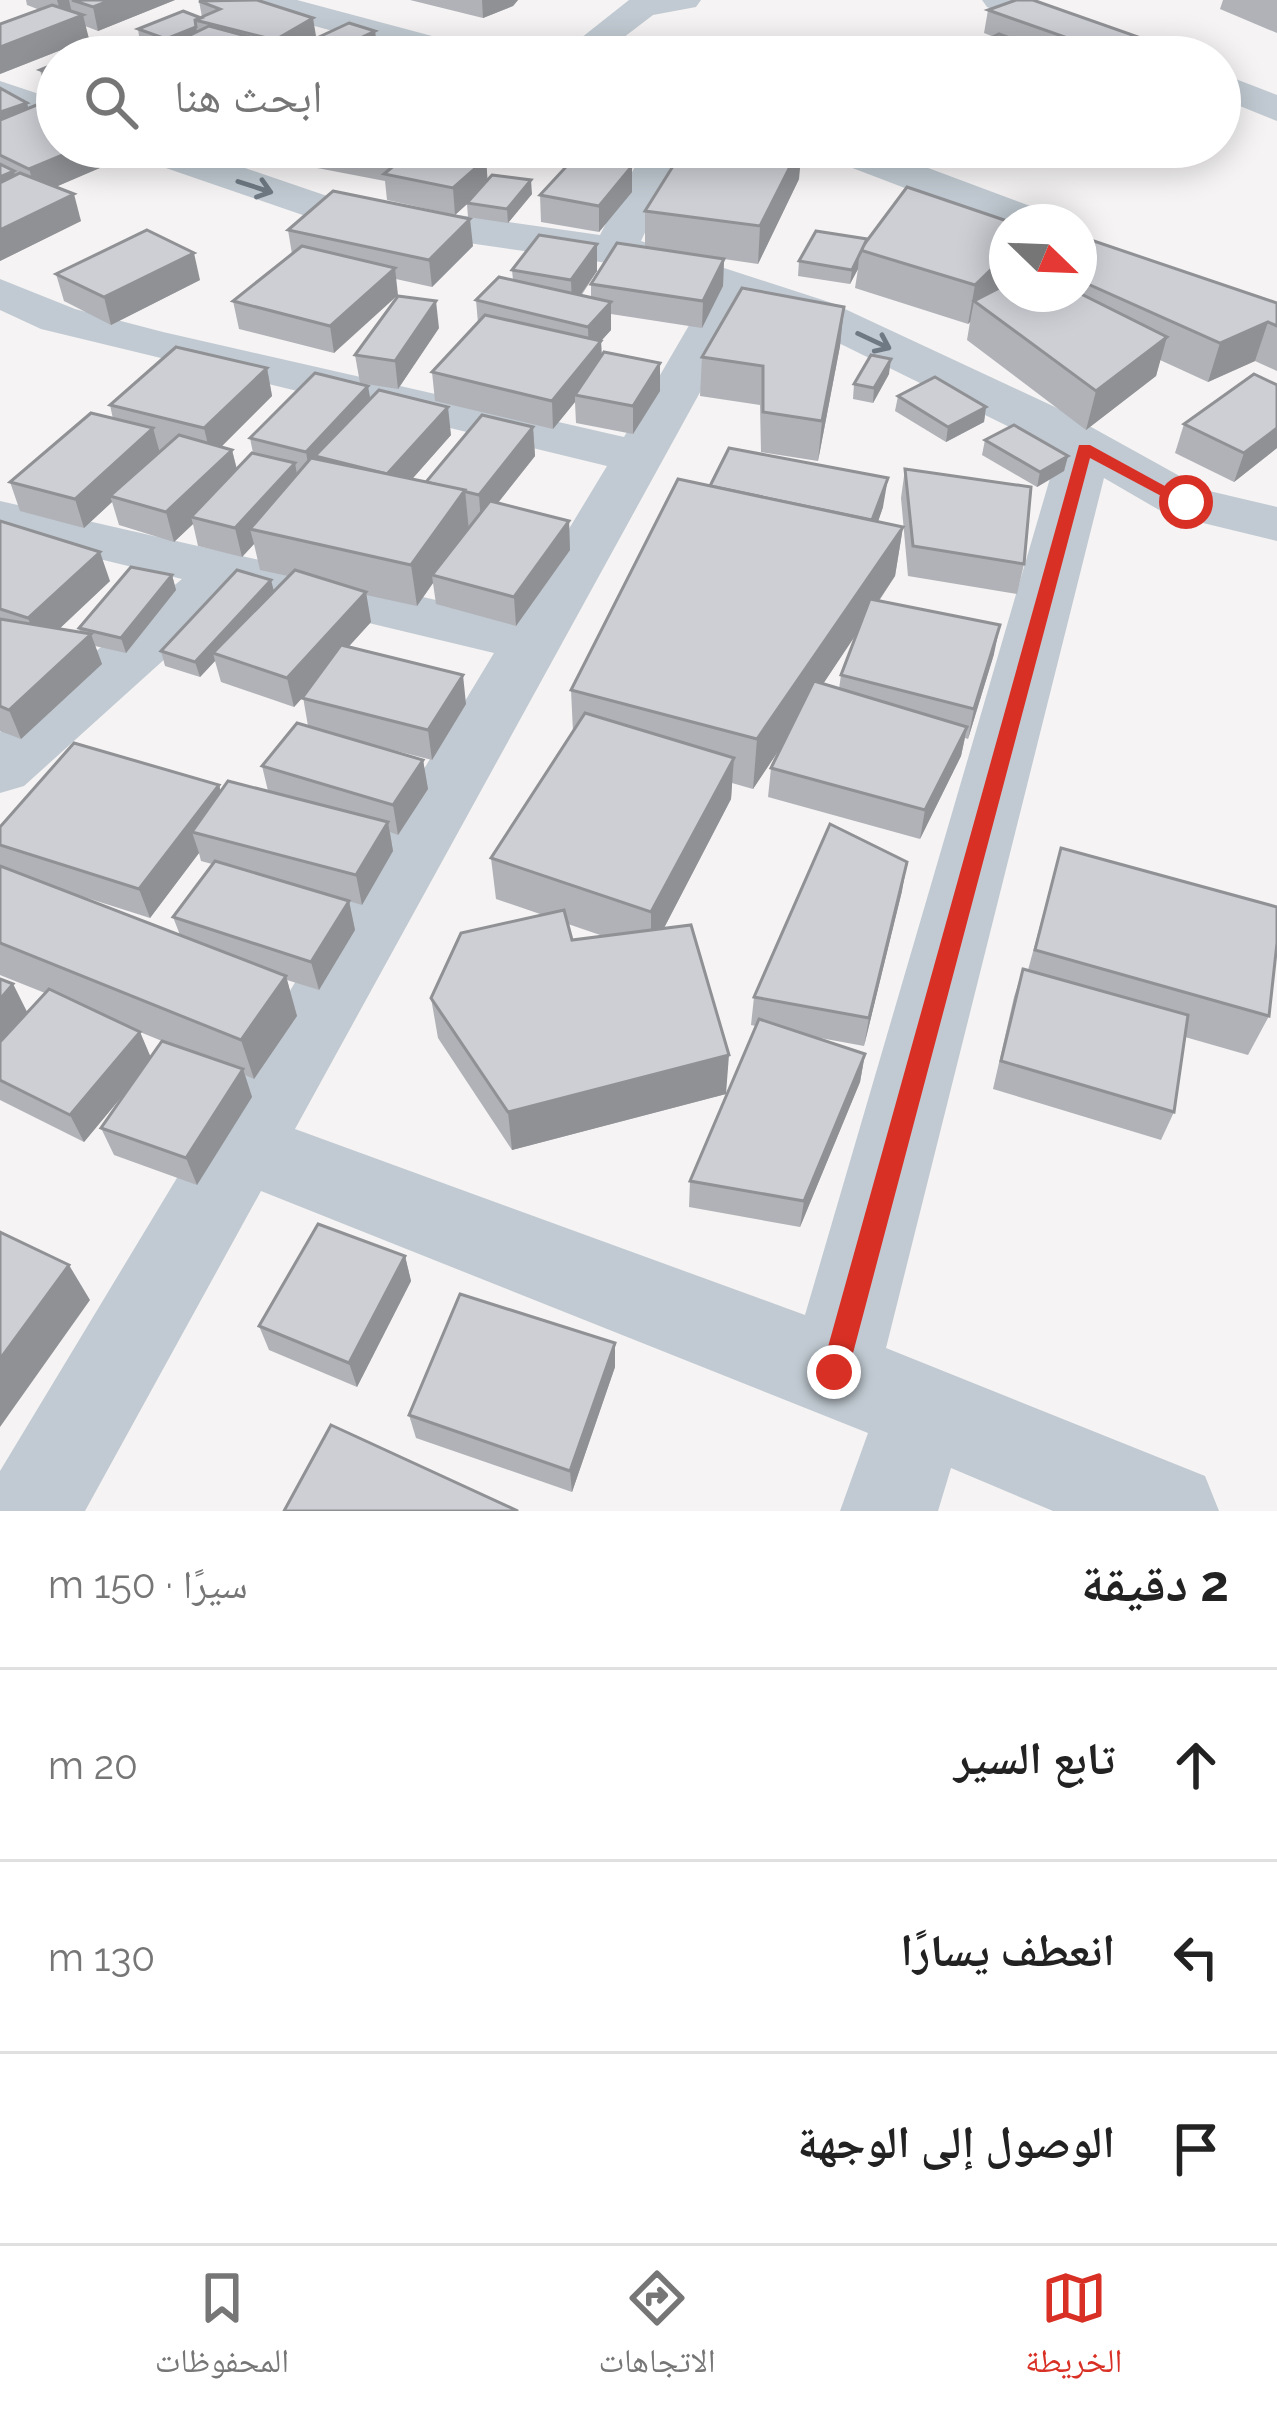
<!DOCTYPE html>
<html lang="ar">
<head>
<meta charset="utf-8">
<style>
	body { margin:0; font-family:Raleway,"Noto Naskh Arabic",sans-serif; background:#f6f6f6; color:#222; direction:rtl }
	.compass { position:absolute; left:989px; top:204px; width:108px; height:108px; border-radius:50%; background:#fff; box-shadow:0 6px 30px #0003; rotate:113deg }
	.stop { position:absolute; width:36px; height:36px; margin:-27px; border:9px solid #d93025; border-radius:50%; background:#fff }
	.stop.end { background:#d93025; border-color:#fff; box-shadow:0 3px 12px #0008 }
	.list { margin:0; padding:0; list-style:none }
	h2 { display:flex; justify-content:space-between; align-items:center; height:156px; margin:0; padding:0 48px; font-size:51px }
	h2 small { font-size:39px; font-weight:400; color:#767676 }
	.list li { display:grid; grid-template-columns:78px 1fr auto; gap:36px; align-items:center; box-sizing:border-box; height:192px; padding:0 48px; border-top:3px solid #e0e0e0 }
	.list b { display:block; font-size:45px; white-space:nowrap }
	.list em { font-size:39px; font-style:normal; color:#767676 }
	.icon { flex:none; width:66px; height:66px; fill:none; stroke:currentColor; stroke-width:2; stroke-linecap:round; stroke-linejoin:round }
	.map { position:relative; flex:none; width:1277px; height:1511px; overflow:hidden; direction:ltr }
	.search { position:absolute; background:#fff; box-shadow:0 6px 30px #0003; left:36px; right:36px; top:36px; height:132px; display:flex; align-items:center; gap:30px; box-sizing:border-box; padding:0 42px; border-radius:66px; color:#767676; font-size:45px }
	.sheet { height:732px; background:#fff }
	nav { display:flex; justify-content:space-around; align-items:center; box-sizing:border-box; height:168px; border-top:3px solid #e0e0e0; background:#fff; font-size:33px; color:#767676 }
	nav a { display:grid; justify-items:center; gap:6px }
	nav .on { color:#d93025 }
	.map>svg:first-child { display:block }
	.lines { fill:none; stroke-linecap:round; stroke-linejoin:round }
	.minor { fill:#c1cad2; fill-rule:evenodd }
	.wall { fill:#b0b2b7; fill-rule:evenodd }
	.shaded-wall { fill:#909195 }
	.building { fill:#cdcfd5; stroke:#909195; stroke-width:3 }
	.oneway { stroke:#6e7983 }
	.route { fill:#d93025 }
</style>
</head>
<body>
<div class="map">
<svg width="1277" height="1511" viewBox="0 0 1277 1511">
	<rect width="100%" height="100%" fill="#f5f3f3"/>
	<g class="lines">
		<!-- minor -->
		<g class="minor">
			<polygon points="241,0 297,0 432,36 538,46 556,57 427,57 246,7"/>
			<polygon points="629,0 701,0 696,7 653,15 598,57 557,57"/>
			<polygon points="982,0 1030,0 1161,49 1166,57 1115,57 987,7"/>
			<polygon points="1220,73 1277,95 1277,121 1220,98"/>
			<polygon points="0,81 57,100 57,126 0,105"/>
			<path d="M125,147H184L330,197L600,235L645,147H685L641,241L832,303L1055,407L1205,490L1277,507V541L1166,514L1104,478L886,1348L1205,1476L1219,1511H1053L951,1468L938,1511H840L868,1433L261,1191L85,1511H0V1471L494,653L239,592L24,786L0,793V732L182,579L0,535V501L515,618L607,466L41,329L0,310V279L75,309L163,332L624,437L709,291L649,269L323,222L131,156ZM748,305L798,323L1058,451L805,1315L295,1129Z"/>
			<polygon points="815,147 872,147 1049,213 1056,222 1007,222 1007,227 821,156"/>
		</g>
	</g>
	<!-- wall -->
	<g class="wall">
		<polygon points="26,0 175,0 98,31 85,26 89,39 0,74 0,24 40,10 27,5"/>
		<polygon points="518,0 513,6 483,18 410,0"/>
		<polygon points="1223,0 1277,0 1277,33 1220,9"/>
		<polygon points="199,1 316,39 375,31 378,54 440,51 440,57 177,57 175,49 169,52 140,42 138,29 202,17"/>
		<polygon points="988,10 1140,57 956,57 994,37 984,33"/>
		<polygon points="57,63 57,98 47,94 40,70"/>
		<polygon points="0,88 29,108 57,147 112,147 116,161 55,187 81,221 0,261"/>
		<polygon points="172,147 238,147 214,161"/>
		<polygon points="309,147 452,147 445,151 486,159 487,179 532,194 508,223 468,217 467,204 455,215 387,200 385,181 312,167"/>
		<polygon points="632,166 632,192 599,232 541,222 540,195"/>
		<polygon points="799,179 758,264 724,259 723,286 702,328 611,314 611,330 601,341 602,356 660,391 633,434 576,423 575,402 553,429 435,401 432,372 478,323 476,300 513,280 512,270 597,271 581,296 591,298 591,284 645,247 645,211"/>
		<polygon points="288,230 473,246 432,287 396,279 334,353 239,329 233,301 292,254"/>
		<polygon points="816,231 1007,294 1079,294 1079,236 1277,303 1277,371 1255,361 1208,382 1160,360 1156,376 1086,430 967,340 970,322 968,324 855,288 858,269 850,284 798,276 799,261"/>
		<polygon points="56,274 200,280 111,325 64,301"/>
		<polygon points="844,307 840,346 818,461 761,452 760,405 700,396 702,357"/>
		<polygon points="439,328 398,389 360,383 355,355"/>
		<path d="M267,368L272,396L221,447L232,450L237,469L253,453L250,438L370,399L451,435L412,479L426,482L533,427L535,456L498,503L569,521L570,550L516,626L436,604L433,583L417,606L366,595L371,622L348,647L466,704L432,760L354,740L423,760L428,789L398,835L390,832L393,851L362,905L338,898L349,901L355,930L319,990L287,980L297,1016L254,1079L245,1075L252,1097L197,1185L114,1155L101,1128L129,1088L84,1142L0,1100V979L13,984L27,1012L45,993L0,975V827L219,785L221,792L268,791L262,766L308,726L303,697L294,707L221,682L215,661L200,677L165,666L161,651L274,591L288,576L260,570L254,544L242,557L198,546L193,524L174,542L119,525L112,502L84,528L20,511L10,482L113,419L110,405ZM199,853L201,861L212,864L173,917L180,935L59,889L150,918ZM140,1032L162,1041L150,1057Z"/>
		<polygon points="889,374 873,403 853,399 854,384"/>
		<polygon points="1277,385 1277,448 1234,482 1175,453 1184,424"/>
		<polygon points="898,396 986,407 984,422 946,442 895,411"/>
		<polygon points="985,440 1068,456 1064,471 1037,487 982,455"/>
		<polygon points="905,469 1024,564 1017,594 908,576 901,498"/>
		<path d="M710,486L883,507L878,521L903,527L895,576L879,601L994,654L968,739L965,738L961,756L920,839L768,797L771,768L782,745L753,789L732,783L731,799L664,928L726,1094L512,1150L438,1038L431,998L543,915L496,899L491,858L573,732L571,690ZM856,634L841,675L839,689L823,684ZM568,924L603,936L572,940Z"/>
		<polygon points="0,521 110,581 59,629 80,632 79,628 172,575 176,590 126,653 95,646 102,664 21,739 0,731"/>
		<polygon points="1061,848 1269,1016 1248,1055 1185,1037 1174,1112 1161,1140 993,1089 1014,997 1023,969 1028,970"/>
		<polygon points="902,891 864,1046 815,1037 865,1054 860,1082 800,1227 689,1207 690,1181 756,1026 751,1025 754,997"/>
		<polygon points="405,1256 411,1281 357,1387 269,1350 259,1326"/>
		<polygon points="615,1343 615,1367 572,1492 416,1438 409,1415"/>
	</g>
	<!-- shaded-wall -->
	<g class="shaded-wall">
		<polygon points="57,0 69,0 72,13 62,17"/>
		<polygon points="111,0 175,0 98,31 93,7"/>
		<polygon points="482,0 518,0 513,6 483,18"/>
		<polygon points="83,15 89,39 0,74 0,47"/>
		<polygon points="313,18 317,42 278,57 275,40"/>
		<polygon points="196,27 199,40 174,43 175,49 169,52 166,39"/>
		<polygon points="375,31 378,55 374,57 320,57"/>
		<polygon points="1144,39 1140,57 1109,57 1110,53"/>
		<polygon points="265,41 268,57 234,57"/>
		<polygon points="27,103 34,128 0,140 0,112"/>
		<polygon points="82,147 112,147 116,161 37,195 29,169"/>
		<polygon points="211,147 238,147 214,161"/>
		<polygon points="404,147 452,147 399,177 390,175 388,156"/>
		<polygon points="800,147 802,147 799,179 758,264 760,226"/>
		<polygon points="486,159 488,185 455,215 453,188"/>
		<polygon points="632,166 632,192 599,232 599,206"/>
		<polygon points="14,171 22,197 0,207 0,177"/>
		<polygon points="531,180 532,194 508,223 507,209"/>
		<polygon points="74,194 81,221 0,261 0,230"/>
		<polygon points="470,219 473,246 432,287 429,260"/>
		<polygon points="597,244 597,271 572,307 571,280"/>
		<polygon points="194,253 200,280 111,325 104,297"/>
		<polygon points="1007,254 1007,285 974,301 970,322 968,324 975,285"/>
		<polygon points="859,255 858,269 850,284 852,270"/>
		<polygon points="724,259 723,286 702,328 703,301"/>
		<polygon points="395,268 398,295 334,353 330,326"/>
		<polygon points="436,301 439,328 398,389 395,361"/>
		<polygon points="611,302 611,330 601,341 602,369 575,395 575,402 553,429 552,401 589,355 588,327"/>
		<polygon points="844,307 840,346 818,461 822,421"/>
		<polygon points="1268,322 1255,361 1208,382 1220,343"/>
		<polygon points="1167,337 1156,376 1086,430 1096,391"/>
		<polygon points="891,359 889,374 873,403 874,388"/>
		<polygon points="660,363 660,391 633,434 633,406"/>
		<polygon points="267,368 272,396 211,457 204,428"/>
		<polygon points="368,386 373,414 315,456 318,473 311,481 306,452"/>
		<polygon points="448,407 451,435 391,503 387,474"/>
		<polygon points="986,407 984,422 946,442 948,427"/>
		<polygon points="533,427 535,456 481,524 479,495"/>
		<polygon points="153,428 161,457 110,496 112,502 84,528 75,499"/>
		<polygon points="1277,428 1277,448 1234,482 1244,453"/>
		<polygon points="232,450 239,479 191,517 193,524 174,542 166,512"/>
		<polygon points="1068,456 1064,471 1037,487 1040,472"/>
		<polygon points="295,463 300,492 250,529 254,544 242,557 235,528"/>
		<polygon points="888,478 883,507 866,557 869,527"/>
		<polygon points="465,490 469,531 432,575 433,583 417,606 411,565"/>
		<polygon points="569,521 570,550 516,626 514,597"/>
		<polygon points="903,527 895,576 753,789 757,739"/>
		<polygon points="100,552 110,581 39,648 28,618"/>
		<polygon points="172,575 176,590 126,653 121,638"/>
		<polygon points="271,580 275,595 213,653 215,661 200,677 195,662"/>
		<polygon points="366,592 371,622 294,707 287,678"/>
		<polygon points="1000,625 994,654 968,739 974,709"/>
		<polygon points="91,634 102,664 21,739 9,710"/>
		<polygon points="463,675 466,704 432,760 428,730"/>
		<polygon points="967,727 961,756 920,839 925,810"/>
		<polygon points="734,758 731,799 651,953 651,912"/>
		<polygon points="423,760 428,789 398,835 393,805"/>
		<polygon points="219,785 227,815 192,832 199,853 150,918 139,889"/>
		<polygon points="388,822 393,851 362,905 356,875"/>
		<polygon points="907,862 902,891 864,1046 869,1018"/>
		<polygon points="349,901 355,930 319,990 311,962"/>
		<polygon points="286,976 297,1016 254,1079 241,1040"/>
		<polygon points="13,984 27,1012 0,1044 0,999"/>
		<polygon points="140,1032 152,1060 84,1142 70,1115"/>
		<polygon points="865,1054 860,1082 800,1227 804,1201"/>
		<polygon points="729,1055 726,1094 512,1150 508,1112"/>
		<polygon points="243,1069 252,1097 197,1185 186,1158"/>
		<polygon points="405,1256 411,1281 357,1387 349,1363"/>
		<polygon points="69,1265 90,1300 0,1427 0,1359"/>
		<polygon points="615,1343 615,1367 572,1492 570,1471"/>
	</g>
	<!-- building -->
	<g class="building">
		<polygon points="72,0 111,0 93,7"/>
		<polygon points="257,0 313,18 275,40 195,20 220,9 199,1"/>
		<polygon points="1016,0 1033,0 1144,39 1110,53 988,10"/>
		<polygon points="52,5 83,15 0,47 0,24"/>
		<polygon points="183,11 201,18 195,20 196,27 166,39 138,29"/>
		<polygon points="349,23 375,31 320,57 276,57"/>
		<polygon points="209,26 265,41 234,57 226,57 174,43"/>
		<polygon points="999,34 1060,57 956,56"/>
		<polygon points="117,38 175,57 71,57"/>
		<polygon points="405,41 440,51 429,57 372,57"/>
		<polygon points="57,63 57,76 40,70"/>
		<polygon points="0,88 27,103 0,112"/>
		<polygon points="39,104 57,113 57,147 82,147 29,169 0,155 0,120"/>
		<polygon points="340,147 404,147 388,156"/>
		<polygon points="416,147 423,147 486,159 453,188 384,174"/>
		<polygon points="685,147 800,147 760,226 645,211"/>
		<polygon points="576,156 632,166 599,206 540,195"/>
		<polygon points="0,164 14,171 0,177"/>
		<polygon points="20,173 74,194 0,230 0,183"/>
		<polygon points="492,175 531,180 507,209 467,203"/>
		<polygon points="907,187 1010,222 1007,222 1007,254 975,285 860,250"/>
		<polygon points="333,191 470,219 429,260 288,230"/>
		<polygon points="147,230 194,253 104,297 56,274"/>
		<polygon points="816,231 867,239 852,270 799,261"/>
		<polygon points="539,235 597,244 571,280 512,270"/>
		<polygon points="1079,236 1277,303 1277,326 1268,322 1220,343 1079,280"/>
		<polygon points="617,243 724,259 703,301 591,284"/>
		<polygon points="302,246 395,268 330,326 233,301"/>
		<polygon points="499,277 611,302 588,327 476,300"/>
		<polygon points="1007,284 1007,294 1079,293 1167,337 1096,391 974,301"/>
		<polygon points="742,288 844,307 822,421 763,412 763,366 702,357"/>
		<polygon points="398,296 436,301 395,361 355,355"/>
		<polygon points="485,315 601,341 552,401 432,372"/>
		<polygon points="176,347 267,368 204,428 110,405"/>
		<polygon points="604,352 660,363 633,406 575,395"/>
		<polygon points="871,355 891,359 874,388 854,384"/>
		<polygon points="315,373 368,386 306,452 250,438"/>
		<polygon points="1254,374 1277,385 1277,428 1244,453 1184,424"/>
		<polygon points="935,377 986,407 948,427 898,396"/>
		<polygon points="379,390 448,407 387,474 315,456"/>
		<polygon points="91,413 153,428 75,499 10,482"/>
		<polygon points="482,415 533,427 479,495 426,482"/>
		<polygon points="1014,425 1068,456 1040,472 985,440"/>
		<polygon points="179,435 232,450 166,512 110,496"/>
		<polygon points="729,448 888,478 872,520 710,486"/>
		<polygon points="252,453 295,463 235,528 191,517"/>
		<polygon points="311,458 465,490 411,565 250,529"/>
		<polygon points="905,469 1031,487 1024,564 913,546"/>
		<polygon points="678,479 903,527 757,739 571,690"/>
		<polygon points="490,501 569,521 514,597 432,575"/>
		<polygon points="0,521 100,552 28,618 0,609"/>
		<polygon points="131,567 172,575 121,638 79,628"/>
		<polygon points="237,570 271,580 195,662 161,651"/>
		<polygon points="295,570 366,592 287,678 213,653"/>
		<polygon points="870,599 1000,625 974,709 841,675"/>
		<polygon points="0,619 91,634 9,710 0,706"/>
		<polygon points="341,645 463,675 428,730 302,698"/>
		<polygon points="814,681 967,727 925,810 771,768"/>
		<polygon points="585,713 734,758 651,912 491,858"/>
		<polygon points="297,723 423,760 393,805 262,766"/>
		<polygon points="74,743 219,785 139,889 0,845 0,827"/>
		<polygon points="228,781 388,822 356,875 192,832"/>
		<polygon points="830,824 907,862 869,1018 754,997"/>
		<polygon points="1061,848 1277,907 1277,943 1269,1016 1035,950"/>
		<polygon points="215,861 349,901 311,962 173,917"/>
		<polygon points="0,866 286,976 241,1040 0,943"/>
		<polygon points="564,910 572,940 691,925 729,1055 508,1112 431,998 461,933"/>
		<polygon points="1023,969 1188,1015 1174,1112 1001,1061"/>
		<polygon points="0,979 13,984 0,999"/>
		<polygon points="49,989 140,1032 70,1115 0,1080 0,1042"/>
		<polygon points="759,1019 865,1054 804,1201 690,1181"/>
		<polygon points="162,1041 243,1069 186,1158 101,1128"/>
		<polygon points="318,1224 405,1256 349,1363 259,1326"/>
		<polygon points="0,1232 69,1265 0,1359"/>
		<polygon points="460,1294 615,1343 570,1471 409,1415"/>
		<polygon points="331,1425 518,1511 284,1511"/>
	</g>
	<!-- one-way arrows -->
	<defs><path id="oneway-shaft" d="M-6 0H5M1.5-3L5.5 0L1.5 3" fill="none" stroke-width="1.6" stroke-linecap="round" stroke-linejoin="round" transform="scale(3)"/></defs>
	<g class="oneway">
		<use href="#oneway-shaft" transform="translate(255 187) rotate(18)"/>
		<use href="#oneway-shaft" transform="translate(874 341) rotate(25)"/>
	</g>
	<!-- route -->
	<polygon class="route" points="1079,445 1090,445 1194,502 1180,506 1090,458 848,1372 834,1386 821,1372"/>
</svg>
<svg class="compass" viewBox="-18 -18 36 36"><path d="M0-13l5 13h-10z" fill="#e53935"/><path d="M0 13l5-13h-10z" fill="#767676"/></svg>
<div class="stop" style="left:1186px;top:502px"></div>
<div class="stop end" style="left:834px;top:1372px"></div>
<div class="search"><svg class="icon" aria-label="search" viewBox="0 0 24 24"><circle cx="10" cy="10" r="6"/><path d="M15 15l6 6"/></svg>ابحث هنا</div>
</div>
<section class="sheet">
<h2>2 دقيقة<small>سيرًا · 150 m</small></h2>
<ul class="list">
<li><svg class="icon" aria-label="ahead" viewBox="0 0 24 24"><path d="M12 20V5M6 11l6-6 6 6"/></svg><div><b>تابع السير</b></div><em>20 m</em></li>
<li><svg class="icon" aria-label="left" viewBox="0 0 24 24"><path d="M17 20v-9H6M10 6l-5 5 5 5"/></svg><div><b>انعطف يسارًا</b></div><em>130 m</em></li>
<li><svg class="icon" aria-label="arrive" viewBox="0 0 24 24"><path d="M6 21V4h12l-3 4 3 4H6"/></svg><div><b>الوصول إلى الوجهة</b></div></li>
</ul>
</section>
<nav>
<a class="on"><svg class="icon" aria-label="map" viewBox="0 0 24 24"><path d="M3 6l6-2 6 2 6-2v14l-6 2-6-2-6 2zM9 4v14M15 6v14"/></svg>الخريطة</a>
<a><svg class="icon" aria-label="directions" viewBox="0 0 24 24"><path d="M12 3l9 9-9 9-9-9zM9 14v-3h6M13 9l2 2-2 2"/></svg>الاتجاهات</a>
<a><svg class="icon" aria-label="saved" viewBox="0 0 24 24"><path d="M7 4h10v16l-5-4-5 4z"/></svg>المحفوظات</a>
</nav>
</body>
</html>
